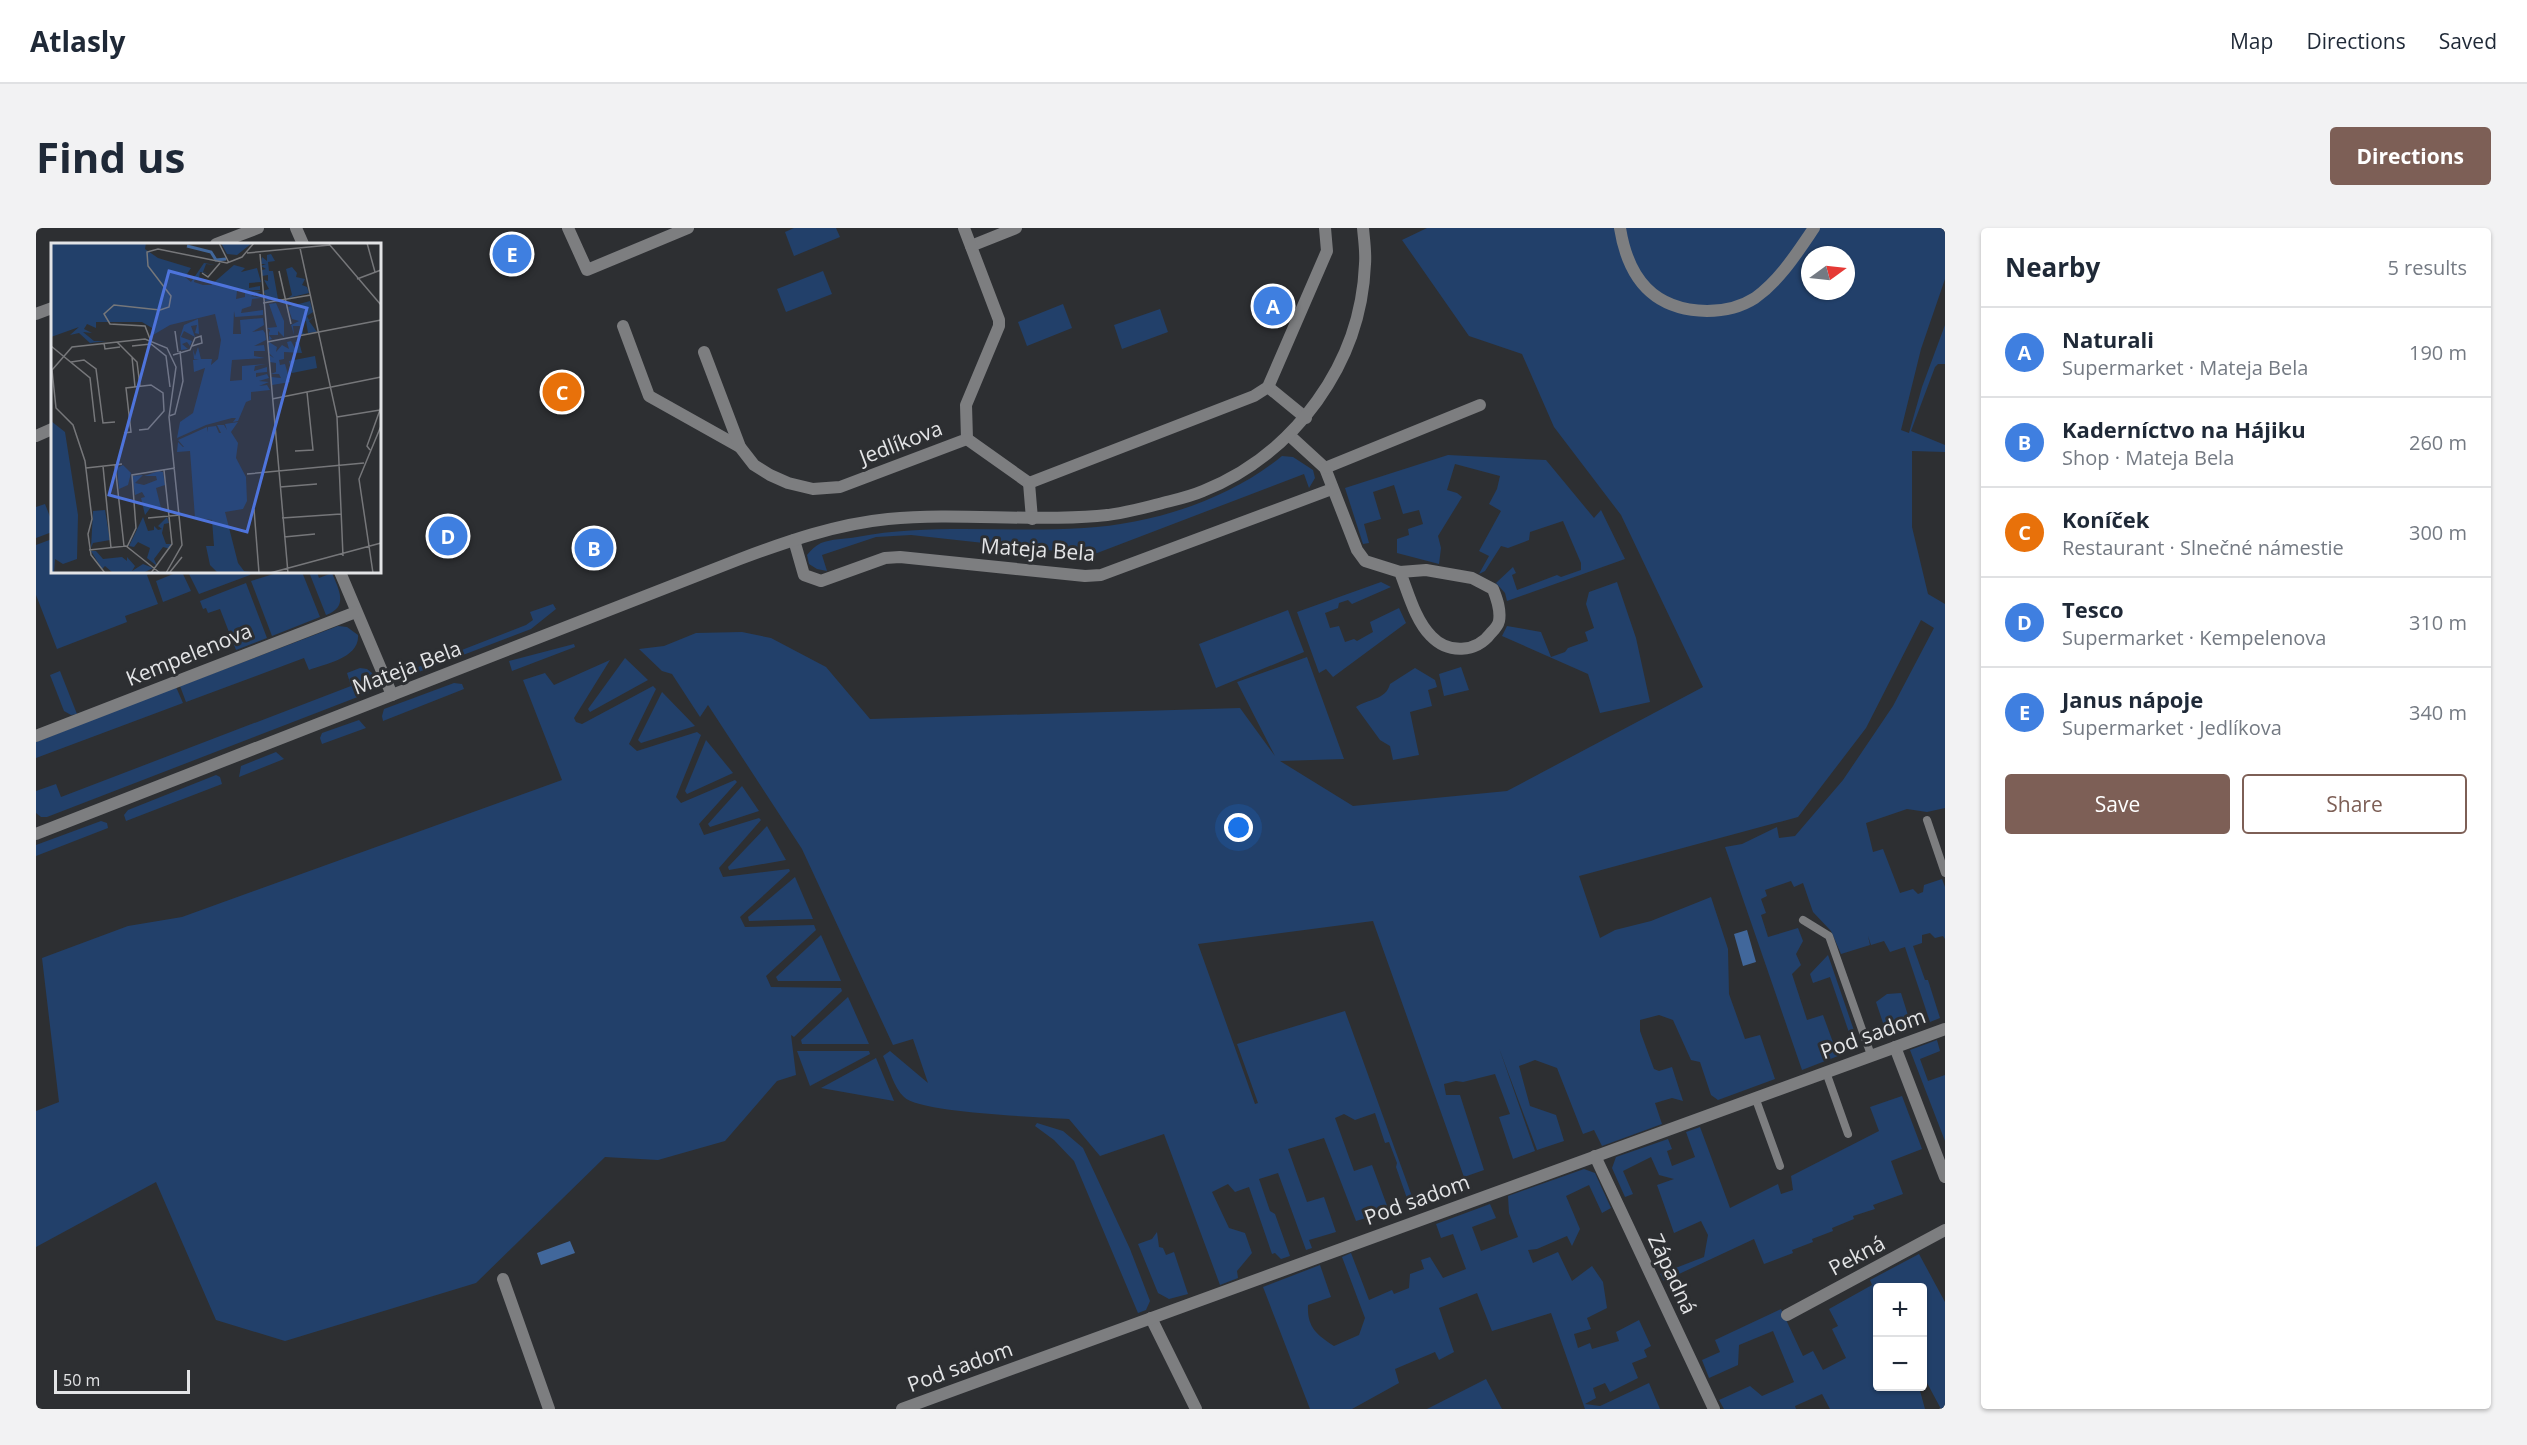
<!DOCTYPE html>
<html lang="en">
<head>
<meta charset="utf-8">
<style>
	body { margin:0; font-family:"Open Sans",sans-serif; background:#f2f2f3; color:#1f2937 }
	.controls { position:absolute; right:18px; bottom:18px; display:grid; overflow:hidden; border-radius:6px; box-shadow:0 2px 4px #0004 }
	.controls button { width:54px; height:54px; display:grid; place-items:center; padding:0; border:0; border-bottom:2px solid #e0e1e3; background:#fff; color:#1f2937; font:30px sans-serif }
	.compass { position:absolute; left:1765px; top:18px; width:54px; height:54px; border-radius:50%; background:#fff; box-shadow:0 2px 4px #0004; rotate:75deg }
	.scale { position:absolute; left:18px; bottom:15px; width:136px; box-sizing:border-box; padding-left:6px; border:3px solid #e3e4e6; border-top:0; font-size:16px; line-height:21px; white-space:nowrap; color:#e3e4e6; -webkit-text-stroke:4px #2d2f32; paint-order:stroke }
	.you { position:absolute; left:1203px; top:600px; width:21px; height:21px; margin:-15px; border:4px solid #fff; border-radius:50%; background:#1a73e8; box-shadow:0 0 0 9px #1a73e833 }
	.badge { display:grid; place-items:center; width:39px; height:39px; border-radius:50%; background:#7d5f56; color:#fff; font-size:20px; font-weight:700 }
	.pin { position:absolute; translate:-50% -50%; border:3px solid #fff; box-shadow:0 2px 6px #0006 }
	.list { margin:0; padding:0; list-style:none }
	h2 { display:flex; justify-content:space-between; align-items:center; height:78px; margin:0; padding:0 24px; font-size:26px }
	h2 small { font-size:20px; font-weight:400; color:#747a83 }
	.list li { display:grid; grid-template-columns:39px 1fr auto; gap:18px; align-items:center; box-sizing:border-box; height:90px; padding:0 24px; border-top:2px solid #e0e1e3 }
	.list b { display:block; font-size:22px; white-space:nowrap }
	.list p { margin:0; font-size:20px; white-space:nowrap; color:#747a83 }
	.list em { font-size:20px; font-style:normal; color:#747a83 }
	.actions { display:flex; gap:12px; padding:18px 24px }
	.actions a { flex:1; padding:14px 0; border:2px solid #7d5f56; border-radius:6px; text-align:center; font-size:21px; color:#7d5f56 }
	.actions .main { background:#7d5f56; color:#fff }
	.map { position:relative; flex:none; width:1909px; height:1181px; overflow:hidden; border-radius:6px }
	header { display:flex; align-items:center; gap:36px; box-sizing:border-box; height:84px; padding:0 30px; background:#fff; border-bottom:2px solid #e0e1e3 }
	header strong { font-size:28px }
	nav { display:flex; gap:33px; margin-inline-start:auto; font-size:21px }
	.intro { display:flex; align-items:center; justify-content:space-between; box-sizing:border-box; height:144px; padding:0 36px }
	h1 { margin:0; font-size:42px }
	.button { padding:15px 27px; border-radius:6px; background:#7d5f56; color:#fff; font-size:21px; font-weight:700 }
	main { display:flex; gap:36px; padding:0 36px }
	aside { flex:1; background:#fff; border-radius:6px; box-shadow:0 2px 4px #0004 }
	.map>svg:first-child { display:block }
	.green { fill:#22406a; fill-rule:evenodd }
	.water { fill:#41679b }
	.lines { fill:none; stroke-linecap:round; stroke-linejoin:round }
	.lane { stroke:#7d7e80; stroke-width:8 }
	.street { stroke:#7d7e80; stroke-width:12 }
	.labels { text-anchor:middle; stroke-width:6; stroke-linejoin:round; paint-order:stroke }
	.street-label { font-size:21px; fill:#e3e4e6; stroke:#2d2f32 }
	.inset-river { fill:none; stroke:#41679b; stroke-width:3 }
	.inset-road { fill:none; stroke:#76777a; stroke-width:1.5 }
	.view { fill:#4e74dc; fill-opacity:0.15; stroke:#4e74dc; stroke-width:3 }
	.inset-edge { fill:none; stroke:#e3e4e6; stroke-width:3 }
</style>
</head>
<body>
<header>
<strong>Atlasly</strong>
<nav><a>Map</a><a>Directions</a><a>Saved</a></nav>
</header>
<div class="intro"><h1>Find us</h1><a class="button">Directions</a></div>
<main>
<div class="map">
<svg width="1909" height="1181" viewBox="0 0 1909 1181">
	<rect width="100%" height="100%" fill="#2d2f32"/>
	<!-- green -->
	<g class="green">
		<polygon points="758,0 800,0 804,9 758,28 749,4"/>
		<path d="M1391,0H1909V51L1885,121L1865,202L1873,205L1886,159L1909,97V136H1902L1899,139L1875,203L1909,217V224L1876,223V299L1892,366L1909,376V580L1891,584L1871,581L1830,595L1837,624L1847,621L1864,665L1877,661L1882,666L1887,664L1888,657L1906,651L1909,659V711L1907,708L1899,710L1894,705L1886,707V715L1877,718L1889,752H1892L1904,790L1894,794L1869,719L1854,724L1848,713L1835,717L1832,708L1834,717L1805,726L1795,703L1777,684L1767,655L1758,659L1755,653L1729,662L1731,668L1725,671L1730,685L1725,687L1732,709L1762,700L1767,713L1760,726L1765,737L1756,746L1771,792L1787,787L1802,828L1766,842L1689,619L1706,616L1741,599L1743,610L1759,608L1807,552L1857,478L1898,400L1885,392L1830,500L1762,589L1543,648L1564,710L1579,702L1615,693L1675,669L1692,721L1693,766L1709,811L1724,807L1739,851L1682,872L1675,867L1664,834L1655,832L1637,792L1623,787L1604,792V803L1618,841L1623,843L1636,839L1647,873L1636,870L1619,875L1626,896L1566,918L1558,902L1547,906L1521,840L1499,832L1483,838L1494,878L1520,887L1528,913L1501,922L1463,820L1499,923L1477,931L1463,889L1474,886L1459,846L1427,854L1420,853L1408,856L1410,867H1424L1448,942L1428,949L1337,693L1162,716L1219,876L1222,875L1201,816L1309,783L1378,974L1373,976L1360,939L1361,935L1353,914L1349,915L1339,885L1319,892L1308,886L1299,890L1318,943L1336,937L1353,983L1320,993L1288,910L1252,921L1271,974L1288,969L1300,1004L1273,1012L1276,1020L1270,1022L1242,945L1223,951L1234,983L1239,986L1254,1028L1245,1031L1239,1025L1236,1026L1213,959L1199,964L1192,956L1176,964L1193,1000L1209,1005L1216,1025L1201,1043L1202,1050L1184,1057L1128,906L1064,928L1033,891C1005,889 883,885 868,869C858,860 853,840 847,828L854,823L892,855L877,811L857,817L766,621L672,477L664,489L636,446L626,443L603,421L628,418L660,405L706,404L735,410L790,439L834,491L1204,480L1239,528L1201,454L1271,429L1308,531L1244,533L1317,578L1471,563L1667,459L1585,287L1518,199L1486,126L1433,108L1366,12ZM1774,27H1810V63H1774Z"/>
		<polygon points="787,43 796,66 750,84 741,61"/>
		<polygon points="1027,76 1036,100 991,118 982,94"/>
		<polygon points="1124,81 1132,104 1086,121 1078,97"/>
		<polygon points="1412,227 1510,232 1558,290 1565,282 1589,331 1471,373 1469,365 1460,355 1477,339 1480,345 1476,347 1481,362 1521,347 1525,349 1545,342 1545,335 1527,293 1494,304 1493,312 1472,320 1465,318 1449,343 1443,346 1453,328 1443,323 1465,283 1453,276 1461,261 1464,248 1419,236 1411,262 1421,265 1426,269 1402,308 1405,320 1403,336 1361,325 1361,311 1373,307 1372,301 1387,296 1383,282 1367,286 1358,257 1337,264 1345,291 1328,296 1333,315 1327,316 1309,260"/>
		<path d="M1246,228L1257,229L1277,242L1279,250L1273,260L1268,246L1056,327L875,307L840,309L786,327L791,343L781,341L773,336L771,327C775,322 779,318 785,315C795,311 809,311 821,309C896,295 972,305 1048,300C1116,296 1193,272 1246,228Z"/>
		<polygon points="9,276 16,294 16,304 0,310 0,279"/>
		<polygon points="16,311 16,344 114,344 111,347 122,376 89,388 91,394 21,421 0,367 0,317"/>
		<polygon points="142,344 146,344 155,363 127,374 120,353"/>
		<polygon points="152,344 216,344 214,347 163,366"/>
		<polygon points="244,344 266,344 284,389 236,408 215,353"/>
		<path d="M273,344H281L283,350L296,345C303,362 313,379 290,387Z"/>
		<polygon points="1345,354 1355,359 1316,376 1312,372 1303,375 1302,380 1289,385 1294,400 1303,398 1309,414 1318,411 1321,413 1337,404 1334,394 1363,380 1370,395 1297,449 1290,441 1283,445 1261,384"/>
		<polygon points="1581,354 1600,410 1614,474 1564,485 1552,446 1466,408 1471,398 1505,404 1515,429 1529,424 1532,420 1552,413 1549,404 1558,400 1550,376 1553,364"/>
		<polygon points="210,355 231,410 200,422 184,381 172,385 170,380 167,381 164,373"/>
		<polygon points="517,376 520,381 495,401 367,450 356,446 353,441 364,440 380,433 382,439 490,397 497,392 494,384"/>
		<polygon points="1252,382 1268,424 1180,460 1163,416"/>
		<path d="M302,398L311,399L322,407C324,430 289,436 273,442L268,430L150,474L144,458Z"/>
		<polygon points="538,416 539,419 476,443 473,433"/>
		<polygon points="589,430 612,452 554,484 552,481"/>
		<polygon points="574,432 538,490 540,494 546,496 617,458 620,461 593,516 601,523 661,504 665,507 640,569 645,575 699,552 701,554 663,596 668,607 723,590 725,592 683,640 687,649 753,641 754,643 704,689 709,699 778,697 780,702 730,748 735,759 805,760 806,763 758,809 755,807 760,847 741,853 689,913 622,932 569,929 440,1055 249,1113 180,1092 120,954 0,1019 0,883 23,874 6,730 92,698 146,689 526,552 487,452 509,445 518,457"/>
		<polygon points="1425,439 1433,462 1408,468 1403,446"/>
		<polygon points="324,440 331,441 336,445 339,455 332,465 11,589 5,589 0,585 0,563 20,556 25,569 315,458 311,445"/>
		<path d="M1379,440L1399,452L1401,459L1392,462L1396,478L1374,484L1383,527L1357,532L1354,518L1344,512L1320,479C1332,471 1350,472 1354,456Z"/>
		<polygon points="24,443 41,486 35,487 28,483 14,447"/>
		<polygon points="418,455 426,456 428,461 347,493 346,488 348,481"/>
		<polygon points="140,459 147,475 0,530 0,514"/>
		<polygon points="626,464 659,498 605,515 602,512"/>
		<polygon points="323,492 330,500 286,516 284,510 286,505"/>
		<polygon points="670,512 697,545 651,566 649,563"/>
		<polygon points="240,524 248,531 203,549 205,538"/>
		<polygon points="180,547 184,549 186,556 90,593 88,587 92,582"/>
		<polygon points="706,558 723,583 674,599 672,596"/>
		<polygon points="65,593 71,595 72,600 0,628 0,617"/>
		<polygon points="731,598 750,632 693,642 692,639"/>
		<polygon points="759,649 777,691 713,693 712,689"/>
		<polygon points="785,707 805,753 742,753 740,749"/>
		<polygon points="1792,727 1824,820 1819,822 1794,749 1777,755 1774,746"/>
		<polygon points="1865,765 1876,800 1852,810 1840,774 1851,766"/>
		<polygon points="812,769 833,816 766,816 765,812"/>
		<polygon points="1901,812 1904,823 1884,831 1892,853 1909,847 1909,913 1874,822"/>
		<polygon points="761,823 833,823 834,826 774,858"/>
		<polygon points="840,830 858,873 785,860"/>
		<polygon points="1866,868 1886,921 1855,933 1867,966 1837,977 1839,981 1817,988 1818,991 1796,1000 1797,1003 1776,1011 1777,1014 1756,1022 1757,1025 1728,1036 1718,1011 1628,1053 1624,1046 1668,1029 1672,1007 1665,993 1638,1005 1621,957 1638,951 1623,947 1615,929 1587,943 1597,966 1589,969 1576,940 1580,929 1632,911 1636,921 1631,923 1636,938 1659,929 1650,904 1664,899 1694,980 1742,956 1745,966 1757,962 1755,948 1843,903 1834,879"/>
		<polygon points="1001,895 1027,903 1047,920 1094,1021 1114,1073 1110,1082 1102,1085 1038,933 1018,912 999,898"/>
		<path d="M1548,941L1559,945L1575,980L1566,985L1553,957L1530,968L1544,1001L1536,1018L1531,1008L1501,1021L1492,1022L1497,1035L1522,1024L1536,1053L1556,1038L1567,1054L1571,1080L1551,1090L1555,1101L1538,1106L1542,1120L1554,1115L1556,1121L1583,1113L1580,1104L1603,1092L1615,1118L1608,1122L1611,1129L1596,1135L1602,1150L1574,1164L1569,1155L1557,1160L1560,1170L1549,1176L1564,1178L1613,1155L1624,1181H1549L1515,1085L1456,1103L1441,1065L1403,1080L1418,1124L1403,1132L1399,1124L1359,1141L1363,1155L1316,1181H1274L1227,1059L1284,1037L1295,1069L1272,1077C1271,1099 1280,1106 1298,1118L1323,1107L1329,1090L1306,1029L1315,1025L1333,1072L1356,1062L1358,1066L1373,1060L1374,1046L1388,1041L1385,1032L1394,1029L1407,1050L1430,1041L1417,1006L1405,1010L1400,996L1454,976L1460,990L1436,999L1445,1023L1482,1009L1473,985L1472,968Z"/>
		<polygon points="1121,1004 1123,1019 1127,1020 1130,1027 1138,1024 1152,1066 1133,1071 1122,1065 1102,1016 1116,1011"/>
		<polygon points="1883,1026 1909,1074 1909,1181 1905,1181 1890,1153 1887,1155 1886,1060 1842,1060 1842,1158 1883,1159 1889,1181 1794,1181 1786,1166 1759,1178 1760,1181 1688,1181 1683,1172 1714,1158 1726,1168 1758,1154 1737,1103 1703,1117 1702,1137 1673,1150 1666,1132 1684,1124 1679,1112 1745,1081 1767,1128 1777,1123 1787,1142 1810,1130 1796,1101 1802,1098 1793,1081 1836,1057 1834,1052"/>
		<polygon points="1450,1151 1466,1181 1391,1181"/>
	</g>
	<!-- water -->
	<g class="water">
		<polygon points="1711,702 1720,734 1707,738 1698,706"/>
		<polygon points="534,1013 539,1025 505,1037 501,1025"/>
	</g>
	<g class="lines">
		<!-- lane -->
		<g class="lane">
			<polyline points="1891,592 1909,645"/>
			<polyline points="1767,692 1793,708 1835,827"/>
			<polyline points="1790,844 1812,906"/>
			<polyline points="1719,869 1744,938"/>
		</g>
		<!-- street -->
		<g class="street">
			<polyline points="260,0 267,16"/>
			<polyline points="532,0 551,42 652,0"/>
			<path d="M1584,0C1592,50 1617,82 1671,83C1687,83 1705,79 1719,70C1744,52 1761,25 1778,0"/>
			<polyline points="180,16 222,0"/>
			<polyline points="935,18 980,0"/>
			<polyline points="0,86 16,80"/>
			<polyline points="587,98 613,168 704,219"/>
			<polyline points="668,124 704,219 718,237 734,247 752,255 777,261 804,259 931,211 930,177 963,98 963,92 928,0"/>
			<polyline points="1232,159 1270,190"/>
			<path d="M1253,207L1289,240L1321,322L1329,333L1364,344L1390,342L1436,350L1457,361C1461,371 1465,382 1463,393C1462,398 1458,402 1455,405C1440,425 1412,426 1395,408C1379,392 1372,364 1364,344"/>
			<polyline points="0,208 16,201"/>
			<polyline points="931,211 993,255"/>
			<polyline points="1289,240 1444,177"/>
			<polyline points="993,255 1218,168 1232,159 1291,23 1289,0"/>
			<polyline points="993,255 996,291"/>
			<polyline points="758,312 768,347 785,353 849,330 864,329 1049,348 1065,347 1296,261"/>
			<polyline points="304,344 356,467"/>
			<polyline points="0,508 320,384"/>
			<path d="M0,606L704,331C752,313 801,296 852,291C921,284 992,294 1061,288C1082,287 1103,281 1123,276C1138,272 1153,269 1167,263C1259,226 1325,136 1329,36C1330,24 1328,12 1327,0"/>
			<polyline points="1859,819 1909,949"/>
			<polyline points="1559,928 1678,1181"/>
			<polyline points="467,1051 513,1181"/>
			<polyline points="1751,1087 1909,1002"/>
			<polyline points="1115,1090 1160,1181"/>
			<polyline points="866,1181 1909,801"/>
		</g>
	</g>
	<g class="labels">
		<!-- street labels -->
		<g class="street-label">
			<text transform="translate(865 215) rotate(-21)" y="7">Jedlíkova</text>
			<text transform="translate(1002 322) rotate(4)" y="7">Mateja Bela</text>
			<text transform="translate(153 427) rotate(-22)" y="7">Kempelenova</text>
			<text transform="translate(371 440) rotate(-21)" y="7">Mateja Bela</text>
			<text transform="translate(1837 806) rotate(-20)" y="7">Pod sadom</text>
			<text transform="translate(1381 972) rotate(-20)" y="7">Pod sadom</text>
			<text transform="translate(1821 1028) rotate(-28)" y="7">Pekná</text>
			<text transform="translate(1636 1046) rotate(65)" y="7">Západná</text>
			<text transform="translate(924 1139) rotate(-20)" y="7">Pod sadom</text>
		</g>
	</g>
	<!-- overview -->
	<g transform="translate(15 15)">
		<rect width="330" height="330" fill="#2d2f32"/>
		<path d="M0,0H95L94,6L107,15L140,25L134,34L140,39L153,20L164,22L155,21L152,29L159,31L149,29L148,35H144L143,39L152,42H160L183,22L194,25L190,29L206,25L210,39L198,40V45L209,43V47L186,48L185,56L194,54V49L210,48L200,53L211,55L201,56L200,63L191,66L190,70L212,67V72L184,74L183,68L182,91H190L189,77L212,75L213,82L201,89L212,87L214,90L215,97L203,103L213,102L214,108H203V113L214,115L181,117L179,138L191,137V123L215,121L204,123L203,128L216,124V129L205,130V134L216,131L218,135L208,138L218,139L208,143L216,142L219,147L200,149V157L195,159L187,178L182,179L185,175H181L155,182L126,195L129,179L142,170L154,125L143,129L142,117L148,116H143L142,106L144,113L147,104L150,116H161L160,122L167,116L170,97L164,71L119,82L102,92L101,85L91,79H45V85L36,81L33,86L41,90L32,89L43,98H55L39,100L28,90L19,92L38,75L28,84L0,94ZM170,0H201L186,12L176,11ZM220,11L224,18L217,19L218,28H222L227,56L213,58L217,56L212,48L218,46L213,37L217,38V32L211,33V27L215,26L210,23L215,21H210L211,14L216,18V12ZM241,24L246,30L245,34L254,36L251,42L256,44L258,50L237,55L241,52L235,26ZM259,58L262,69L256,73L258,77L263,73L258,78L266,89L257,90L255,78L251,80L252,90H255L248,92L249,83H242L243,92L240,82L248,78L241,76L237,64ZM225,60L233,78V94L227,88V92H218L221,96L218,97V90L219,87L216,85L226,84L218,61ZM147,76L148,91L144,90L146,82L140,83L144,94L133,88L130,94L141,98L139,103L136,99L131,101L137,106L130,107L129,94L133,82ZM240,98L245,107L244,99H248L251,110L233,109V116L228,117L229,122L234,121L239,139L221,142L220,134L230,135L228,131H220L225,129V120L219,119L218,112L223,115L218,110V99L226,104L225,109L231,102L238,106L236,99ZM264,113L266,125L241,130L238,118ZM0,178L14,189L27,272L26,316L12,321L4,316L3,330H0ZM187,179L180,189L187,200L185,215L195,234L196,258L192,266L174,269L187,320L193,328L207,330H167L159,322L155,303H163L161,277L144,275L139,208L126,209L127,199L132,204H133L127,197L156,184V189L157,184L165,183L168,190H170L166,182H173L176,187L174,181ZM72,222L80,230L77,242L68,246L66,225ZM108,228L112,229L114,242L105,245L110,265L100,264L94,272L90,255L94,254L91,249L84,252L81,233L92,232L84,240L93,242L106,237L105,233H93ZM54,267L59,297L42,300L40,305L42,268ZM92,274L97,288L103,287V283L107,287L111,286L107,283L116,274L118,280L113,281L111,290L115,301H120L119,306L112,304L103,316L106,323L96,315L99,305L87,299L83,304L78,303ZM40,308H45L52,316L71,314L76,318V314L84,323L81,328L92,321L102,325L92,330H62L54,323L51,326Z" fill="#22406a"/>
		<path class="inset-river" d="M136,3L160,9L165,17L175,16"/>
		<path class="inset-road" d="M168,0L178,20M316,0L324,29M278,1L330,62M249,5L286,174L292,313M196,10L279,2M209,11L237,330M228,28L240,81M151,30L157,34L169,20M306,36L330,27M212,60L260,52M124,88L127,109M99,96L94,83L59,81L53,71L63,62L109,67L118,64L120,53L97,23L96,9L107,6L176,20L191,14L203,0M66,99L86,119L89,143M216,99L330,77M53,100L54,106L69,104M0,103L39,135L44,179M81,103L100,101L115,113L119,144M122,112L139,107L144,95L150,93L151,100L141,103M81,114L84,144M20,119L33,117L45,126L52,180L64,179M221,156L330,134M118,173L124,171L132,138L129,108M286,174L329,167M73,190L80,189L75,145L100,142L112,150L113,168L97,186L88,187M319,207L316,203L330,164M244,208L262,207L256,149M64,222L73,303M52,223L60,305M35,225L71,221M196,231L313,220M229,244L266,241M203,266L208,330M97,275L129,272M231,275L290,271M233,294L264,291M76,304L85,285L81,232L124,225M38,307L75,303L109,330M119,329L131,314M54,330L40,312L37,291L41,276L34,218L22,182L5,165L1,127L21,104L94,96L116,105L125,124L118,174L131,302L115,330M100,330L121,301L113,227M219,330L330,300M322,330L308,236L330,183"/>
		<path class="view" d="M118,28L256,65L196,289L58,252Z"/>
		<rect width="330" height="330" class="inset-edge"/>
	</g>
</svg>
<div class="controls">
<button>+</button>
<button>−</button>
</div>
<svg class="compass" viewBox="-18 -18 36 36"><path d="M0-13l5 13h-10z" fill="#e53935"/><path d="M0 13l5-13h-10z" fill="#747a83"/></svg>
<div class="scale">50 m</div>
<div class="you"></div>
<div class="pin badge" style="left:1237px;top:78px;background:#3f7fe0">A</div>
<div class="pin badge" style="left:558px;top:320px;background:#3f7fe0">B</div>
<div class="pin badge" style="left:526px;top:164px;background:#e8710a">C</div>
<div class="pin badge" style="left:412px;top:308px;background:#3f7fe0">D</div>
<div class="pin badge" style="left:476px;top:26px;background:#3f7fe0">E</div>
</div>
<aside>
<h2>Nearby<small>5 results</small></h2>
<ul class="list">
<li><span class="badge" style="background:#3f7fe0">A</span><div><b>Naturali</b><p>Supermarket · Mateja Bela</p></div><em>190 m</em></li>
<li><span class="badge" style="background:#3f7fe0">B</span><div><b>Kaderníctvo na Hájiku</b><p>Shop · Mateja Bela</p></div><em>260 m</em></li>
<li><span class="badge" style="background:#e8710a">C</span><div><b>Koníček</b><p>Restaurant · Slnečné námestie</p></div><em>300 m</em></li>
<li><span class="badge" style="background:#3f7fe0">D</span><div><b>Tesco</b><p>Supermarket · Kempelenova</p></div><em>310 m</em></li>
<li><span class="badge" style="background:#3f7fe0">E</span><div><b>Janus nápoje</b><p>Supermarket · Jedlíkova</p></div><em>340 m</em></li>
</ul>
<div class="actions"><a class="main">Save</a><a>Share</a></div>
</aside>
</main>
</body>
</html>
